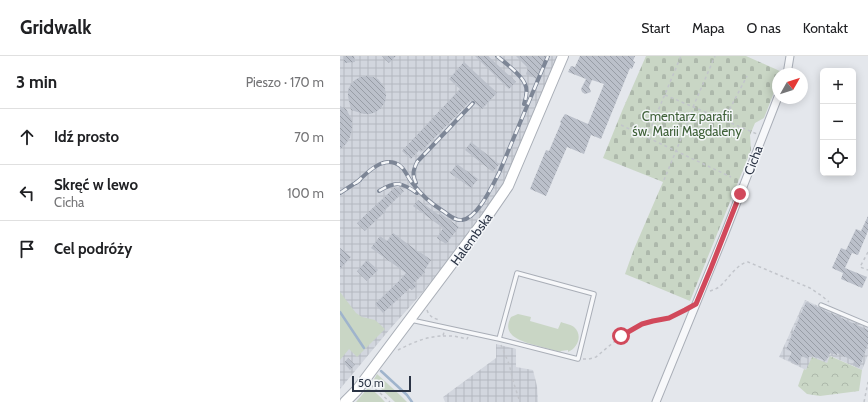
<!DOCTYPE html>
<html lang="pl">
<head>
<meta charset="utf-8">
<style>
	body { margin:0; font-family:Cabin,sans-serif; background:#f2f2f2; color:#202124 }
	.controls { position:absolute; right:12px; top:12px; display:grid; overflow:hidden; border-radius:6px; box-shadow:0 2px 10px #0003 }
	.controls button { width:36px; height:36px; display:grid; place-items:center; padding:0; border:0; border-bottom:1px solid #e0e0e0; background:#fff; color:#202124; font:20px sans-serif }
	.compass { position:absolute; left:432px; top:12px; width:36px; height:36px; border-radius:50%; background:#fff; box-shadow:0 2px 10px #0003; rotate:51deg }
	.scale { position:absolute; left:12px; bottom:10px; width:59px; box-sizing:border-box; padding-left:4px; border:2px solid #2b3445; border-top:0; font-size:11px; line-height:14px; white-space:nowrap; color:#2b3445; -webkit-text-stroke:3px #f4f6f9; paint-order:stroke }
	.stop { position:absolute; width:12px; height:12px; margin:-9px; border:3px solid #d1495b; border-radius:50%; background:#fff }
	.stop.end { background:#d1495b; border-color:#fff; box-shadow:0 1px 4px #0008 }
	.list { margin:0; padding:0; list-style:none }
	h2 { display:flex; justify-content:space-between; align-items:center; height:52px; margin:0; padding:0 16px; font-size:17px }
	h2 small { font-size:13px; font-weight:400; color:#757577 }
	.list li { display:grid; grid-template-columns:26px 1fr auto; gap:12px; align-items:center; box-sizing:border-box; height:56px; padding:0 16px; border-top:1px solid #e0e0e0 }
	.list b { display:block; font-size:15px; white-space:nowrap }
	.list p { margin:0; font-size:13px; white-space:nowrap; color:#757577 }
	.list em { font-size:13px; font-style:normal; color:#757577 }
	.icon { flex:none; width:22px; height:22px; fill:none; stroke:currentColor; stroke-width:2; stroke-linecap:round; stroke-linejoin:round }
	.map { position:relative; flex:none; width:528px; height:346px; overflow:hidden }
	header { display:flex; align-items:center; gap:24px; box-sizing:border-box; height:56px; padding:0 20px; background:#fff; border-bottom:1px solid #e0e0e0 }
	header strong { font-size:19px }
	nav { display:flex; gap:22px; margin-inline-start:auto; font-size:14px }
	main { display:flex }
	aside { flex:1; background:#fff }
	.map>svg:first-child { display:block }
	.industrial { fill:url(#industrial-grid) }
	.grass { fill:#c9d6c5 }
	.forest { fill:url(#forest-crowns) }
	.cemetery { fill:url(#cemetery-stones) }
	.lines { fill:none; stroke-linecap:round; stroke-linejoin:round }
	.stream { stroke:#9fb4cc; stroke-width:2.5 }
	.building { fill:url(#building-back-hatch) }
	.lane-casing { stroke:#a9aeb7; stroke-width:5.5 }
	.street-casing { stroke:#a9aeb7; stroke-width:9 }
	.secondary-casing { stroke:#a9aeb7; stroke-width:12 }
	.path { stroke:#c2c5cb; stroke-width:1.5; stroke-dasharray:3 3; stroke-linecap:butt }
	.lane { stroke:#f7f8fa; stroke-width:3.5 }
	.street { stroke:#f7f8fa; stroke-width:7 }
	.secondary { stroke:#fff; stroke-width:10 }
	.rail-casing { stroke:#7d8696; stroke-width:4 }
	.rail { stroke:#f4f6f9; stroke-width:2.5; stroke-dasharray:8; stroke-linecap:butt }
	.route { stroke:#d1495b; stroke-width:5 }
	.labels { text-anchor:middle; stroke-width:3; stroke-linejoin:round; paint-order:stroke }
	.park-label { font-size:13px; fill:#3f6138; stroke:#f4f6f9 }
	.street-label { font-size:13px; fill:#2b3445; stroke:#f4f6f9 }
</style>
</head>
<body>
<header>
<strong>Gridwalk</strong>
<nav><a>Start</a><a>Mapa</a><a>O nas</a><a>Kontakt</a></nav>
</header>
<main>
<aside>
<h2>3 min<small>Pieszo · 170 m</small></h2>
<ul class="list">
<li><svg class="icon" aria-label="ahead" viewBox="0 0 24 24"><path d="M12 20V5M6 11l6-6 6 6"/></svg><div><b>Idź prosto</b></div><em>70 m</em></li>
<li><svg class="icon" aria-label="left" viewBox="0 0 24 24"><path d="M17 20v-9H6M10 6l-5 5 5 5"/></svg><div><b>Skręć w lewo</b><p>Cicha</p></div><em>100 m</em></li>
<li><svg class="icon" aria-label="arrive" viewBox="0 0 24 24"><path d="M6 21V4h12l-3 4 3 4H6"/></svg><div><b>Cel podróży</b></div></li>
</ul>
</aside>
<div class="map">
<svg width="528" height="346" viewBox="0 0 528 346">
	<defs>
		<pattern id="industrial-grid" width="8" height="8" patternUnits="userSpaceOnUse"><rect width="8" height="8" fill="#d2d6de"/><path d="M0 4h8M4 0v8" fill="none" stroke="#b4b8c0"/></pattern>
		<pattern id="forest-crowns" width="20" height="18" patternUnits="userSpaceOnUse"><rect width="20" height="18" fill="#c9d6c5"/><path d="M2 6a3 3 0 1 1 6 0M12 15a3 3 0 1 1 6 0" fill="none" stroke="#adb8ab"/></pattern>
		<pattern id="cemetery-stones" width="16" height="16" patternUnits="userSpaceOnUse"><rect width="16" height="16" fill="#c9d6c5"/><path d="M2 7V4a2 2 0 0 1 4 0v3zM10 15v-3a2 2 0 0 1 4 0v3z" fill="#adb8ab"/></pattern>
		<pattern id="building-back-hatch" width="6" height="6" patternUnits="userSpaceOnUse"><rect width="6" height="6" fill="#bbc0ca"/><path d="M-1 5l2 2M0 0l6 6M5-1l2 2" fill="none" stroke="#989da6"/></pattern>
	</defs>
	<rect width="100%" height="100%" fill="#e4e7ec"/>
	<!-- industrial -->
	<g class="industrial">
		<polygon points="0,0 217,0 161,132 135,171 82,237 50,273 0,333"/>
		<polygon points="465,244 528,272 528,299 522,314 491,300 487,307 466,314 439,301"/>
		<polygon points="156,288 176,293 176,311 193,314 197,330 198,346 105,346 103,341 156,302"/>
	</g>
	<!-- grass -->
	<g class="grass">
		<polygon points="0,236 16,257 22,261 35,264 45,273 17,301 9,293 0,304"/>
		<path d="M178,258L191,261L190,265L218,273L221,266C226,268 230,268 234,271C243,279 238,292 228,296V294L221,295L220,296C213,294 206,292 198,290C184,286 160,281 171,261Z"/>
		<polygon points="37,318 61,340 67,346 55,346 33,325"/>
		<path d="M27,333C34,333 40,341 45,346H16Z"/>
	</g>
	<!-- forest -->
	<polygon class="forest" points="490,300 522,314 519,335 480,340 467,338 458,330 464,313 466,314 472,301 487,307"/>
	<!-- cemetery -->
	<polygon class="cemetery" points="306,0 406,0 442,16 441,18 438,18 438,26 424,62 415,67 410,79 411,94 350,245 285,218 294,193 323,126 263,102 282,55"/>
	<g class="lines">
		<!-- stream -->
		<g class="stream">
			<polyline points="0,256 24,292"/>
			<polyline points="41,315 67,339 72,346"/>
		</g>
	</g>
	<!-- building -->
	<g class="building">
		<polygon points="4,0 14,0 15,6 4,7"/>
		<polygon points="42,0 56,0 49,7"/>
		<polygon points="135,0 148,0 176,26 169,33"/>
		<polygon points="176,0 207,0 197,23 186,18 188,12"/>
		<polygon points="240,0 295,0 293,5 295,6 292,13 290,12 261,83 251,79 244,98 227,91 206,140 190,133 206,94 209,95 221,67 220,66 223,61 225,58 248,68 264,28 252,24 249,31 251,36 245,38 242,36 241,33 246,23 228,16 231,10 235,11"/>
		<polygon points="124,6 157,37 142,53 131,44 81,96 79,94 71,103 62,95 120,33 109,23"/>
		<polygon points="26,20 33,21 38,23 42,28 45,33 46,40 45,46 41,52 36,56 30,58 24,58 11,54 8,40 8,34 11,28 15,24 20,21"/>
		<polygon points="0,50 6,53 12,64 12,73 10,81 6,88 0,93"/>
		<polygon points="131,86 159,108 153,116 125,94"/>
		<polygon points="117,108 138,123 131,132 110,117"/>
		<polygon points="54,132 60,132 64,135 45,154 46,155 25,175 17,167"/>
		<polygon points="78,144 99,159 100,157 119,171 106,188 97,182 103,172 73,150"/>
		<polygon points="528,160 528,175 518,199 512,197 505,212 527,221 522,232 501,223 503,217 492,212 501,192 506,194 516,173 521,175"/>
		<polygon points="53,177 80,197 80,196 91,204 84,215 85,216 74,227 77,230 72,234 70,232 43,257 35,248 60,224 66,217 31,192 40,180 47,185"/>
		<polygon points="0,192 11,201 0,213"/>
		<polygon points="27,204 38,214 27,225 17,215"/>
		<polygon points="466,246 528,274 528,288 523,301 522,305 519,312 513,309 514,305 497,297 497,299 490,297 486,305 470,299 468,303 462,300 458,309 448,304 452,296 446,293"/>
		<polygon points="8,302 15,309 10,314 4,307"/>
	</g>
	<g class="lines">
		<defs>
			<g id="lane">
				<polyline points="481,249 528,269"/>
				<polyline points="71,264 159,283 238,303 254,238 177,217 159,283"/>
			</g>
			<g id="street">
				<polyline points="447,18 450,0"/>
				<polyline points="316,346 385,177 438,41"/>
			</g>
			<polyline id="secondary" points="5,346 17,334 146,162 168,130 223,0"/>
		</defs>
		<!-- lane casing -->
		<use href="#lane" class="lane-casing"/>
		<!-- street casing -->
		<use href="#street" class="street-casing"/>
		<!-- secondary casing -->
		<use href="#secondary" class="secondary-casing"/>
		<!-- path -->
		<g class="path">
			<polyline points="325,39 417,78"/>
			<polyline points="353,51 375,0"/>
			<polyline points="384,64 407,20"/>
			<polyline points="281,69 391,121"/>
			<polyline points="307,81 341,0"/>
			<polyline points="324,124 354,51"/>
			<polyline points="528,196 520,211 528,214"/>
			<path d="M370,235C373,234 376,233 379,231C387,225 397,207 408,206L470,232L482,240L489,246"/>
			<path d="M87,254C89,260 93,262 99,264"/>
			<polyline points="103,280 114,280 127,283 128,281"/>
			<polyline points="161,289 169,308 174,328 180,346"/>
			<path d="M58,294C72,287 87,280 103,280L104,276"/>
			<polyline points="243,303 249,303 256,301 281,280 302,268 313,265 329,262 345,254"/>
			<polyline points="31,329 50,346"/>
			<polyline points="524,346 528,326"/>
		</g>
		<!-- lane -->
		<use href="#lane" class="lane"/>
		<!-- street -->
		<use href="#street" class="street"/>
		<!-- secondary -->
		<use href="#secondary" class="secondary"/>
		<defs>
			<g id="rail">
				<path d="M157,0C165,7 181,18 185,28C188,34 186,42 184,48"/>
				<path d="M16,127C26,118 40,102 55,107C65,110 67,122 74,129C82,140 92,148 103,155C109,159 115,165 122,164C138,162 152,130 159,117L208,0"/>
				<path d="M76,127C72,118 73,115 77,106L133,47"/>
				<path d="M39,135C56,125 61,126 77,137"/>
				<polyline points="0,137 20,124"/>
			</g>
		</defs>
		<!-- rail casing -->
		<use href="#rail" class="rail-casing"/>
		<!-- rail -->
		<use href="#rail" class="rail"/>
	</g>
	<g class="lines">
		<!-- route -->
		<polyline class="route" points="281,280 302,268 313,265 329,262 345,254 356,248 371,212 400,138"/>
	</g>
	<g class="labels">
		<!-- park labels -->
		<g class="park-label">
			<text x="347" y="65">Cmentarz parafii<tspan x="347" dy="15">św. Marii Magdaleny</tspan></text>
		</g>
		<!-- street labels -->
		<g class="street-label">
			<text transform="translate(413 104) rotate(-69)" y="5">Cicha</text>
			<text transform="translate(131 183) rotate(-54)" y="5">Halembska</text>
		</g>
	</g>
</svg>
<div class="controls">
<button>+</button>
<button>−</button>
<button><svg class="icon" aria-label="locate" viewBox="0 0 24 24"><circle cx="12" cy="12" r="6"/><path d="M12 2v4M12 18v4M2 12h4M18 12h4"/></svg></button>
</div>
<svg class="compass" viewBox="-18 -18 36 36"><path d="M0-13l5 13h-10z" fill="#e53935"/><path d="M0 13l5-13h-10z" fill="#757577"/></svg>
<div class="scale">50 m</div>
<div class="stop" style="left:281px;top:280px"></div>
<div class="stop end" style="left:400px;top:138px"></div>
</div>
</main>
</body>
</html>
